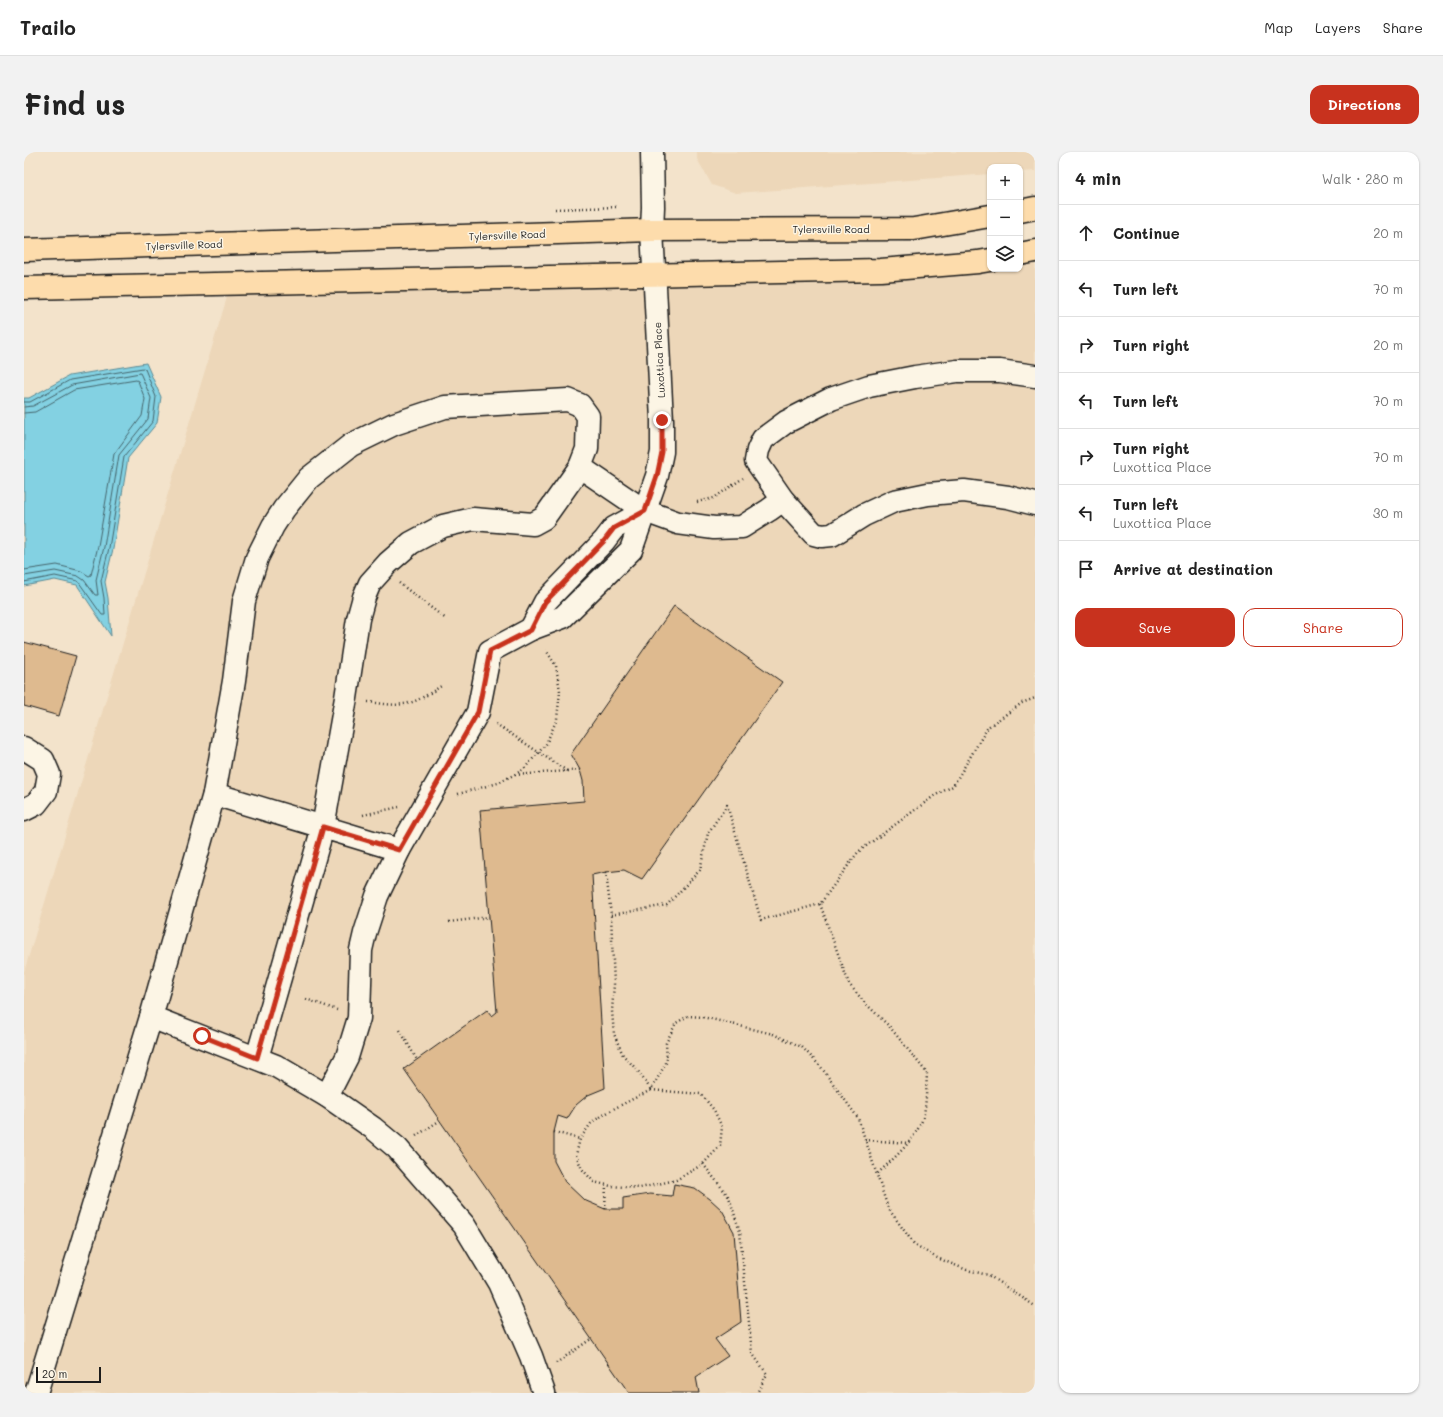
<!DOCTYPE html>
<html lang="en">
<head>
<meta charset="utf-8">
<style>
	body { margin:0; font-family:Mali,sans-serif; background:#f2f2f2; color:#222 }
	.controls { position:absolute; right:12px; top:12px; display:grid; overflow:hidden; border-radius:8px; box-shadow:0 1px 3px #0004 }
	.controls button { width:36px; height:36px; display:grid; place-items:center; padding:0; border:0; border-bottom:1px solid #e0e0e0; background:#fff; color:#222; font:20px sans-serif }
	.scale { position:absolute; left:12px; bottom:10px; width:65px; box-sizing:border-box; padding-left:4px; border:2px solid #1c1c1c; border-top:0; font-size:11px; line-height:14px; white-space:nowrap; color:#1c1c1c; -webkit-text-stroke:3px #fcf5e5; paint-order:stroke }
	.stop { position:absolute; width:12px; height:12px; margin:-9px; border:3px solid #c8321e; border-radius:50%; background:#fff }
	.stop.end { background:#c8321e; border-color:#fff; box-shadow:0 1px 4px #0008 }
	.list { margin:0; padding:0; list-style:none }
	h2 { display:flex; justify-content:space-between; align-items:center; height:52px; margin:0; padding:0 16px; font-size:17px }
	h2 small { font-size:13px; font-weight:400; color:#767676 }
	.list li { display:grid; grid-template-columns:26px 1fr auto; gap:12px; align-items:center; box-sizing:border-box; height:56px; padding:0 16px; border-top:1px solid #e0e0e0 }
	.list b { display:block; font-size:15px; white-space:nowrap }
	.list p { margin:0; font-size:13px; white-space:nowrap; color:#767676 }
	.list em { font-size:13px; font-style:normal; color:#767676 }
	.actions { display:flex; gap:8px; padding:12px 16px }
	.actions a { flex:1; padding:9px 0; border:1px solid #c8321e; border-radius:12px; text-align:center; font-size:14px; color:#c8321e }
	.actions .main { background:#c8321e; color:#fff }
	.icon { flex:none; width:22px; height:22px; fill:none; stroke:currentColor; stroke-width:2; stroke-linecap:round; stroke-linejoin:round }
	.map { position:relative; flex:none; width:1011px; height:1241px; overflow:hidden; border-radius:12px }
	header { display:flex; align-items:center; gap:24px; box-sizing:border-box; height:56px; padding:0 20px; background:#fff; border-bottom:1px solid #e0e0e0 }
	header strong { font-size:19px }
	nav { display:flex; gap:22px; margin-inline-start:auto; font-size:14px }
	.intro { display:flex; align-items:center; justify-content:space-between; box-sizing:border-box; height:96px; padding:0 24px }
	h1 { margin:0; font-size:28px }
	.button { padding:10px 18px; border-radius:12px; background:#c8321e; color:#fff; font-size:14px; font-weight:700 }
	main { display:flex; gap:24px; padding:0 24px }
	aside { flex:1; background:#fff; border-radius:12px; box-shadow:0 1px 3px #0004 }
	.map>svg:first-child { display:block }
	.built { fill:#edd7b9 }
	.water { fill:#83d1e2; stroke:#5a8993 }
	.lines { fill:none; stroke-linecap:round; stroke-linejoin:round }
	.shore { stroke:#45646b; stroke-width:1 }
	.building { fill:#deba8f; stroke:#1c1c1c }
	.minor-casing { stroke:#1c1c1c; stroke-width:25 }
	.major-casing { stroke:#1c1c1c; stroke-width:25 }
	.path { stroke:#1c1c1c; stroke-width:2.5; stroke-dasharray:1 3; stroke-linecap:butt }
	.minor { stroke:#fcf5e5; stroke-width:22 }
	.major { stroke:#fddcac; stroke-width:22 }
	.route { stroke:#c8321e; stroke-width:5 }
	.labels { text-anchor:middle; stroke-width:3; stroke-linejoin:round; paint-order:stroke }
	.street-label { font-size:10px; fill:#1c1c1c; stroke:#fcf5e5 }
</style>
</head>
<body>
<header>
<strong>Trailo</strong>
<nav><a>Map</a><a>Layers</a><a>Share</a></nav>
</header>
<div class="intro"><h1>Find us</h1><a class="button">Directions</a></div>
<main>
<div class="map">
<svg width="1011" height="1241" viewBox="0 0 1011 1241">
	<rect width="100%" height="100%" fill="#f3e3cb"/>
	<filter id="ink" filterUnits="userSpaceOnUse"><feTurbulence type="fractalNoise" baseFrequency=".025" numOctaves="2"/><feDisplacementMap in="SourceGraphic" scale="8" xChannelSelector="R" yChannelSelector="G"/><feConvolveMatrix kernelMatrix="1 2 1 2 8 2 1 2 1" color-interpolation-filters="sRGB"/></filter>
	<g filter="url(#ink)">
		<!-- built -->
		<g class="built">
			<polygon points="673,0 1011,0 1011,19 996,20 996,15 966,15 966,22 712,41 688,33 673,7"/>
			<polygon points="1011,99 1011,1241 0,1241 0,820 207,132 996,117 996,102"/>
		</g>
		<!-- water -->
		<polygon class="water" points="122,211 137,245 133,271 104,306 89,397 81,430 84,446 87,484 53,433 31,428 0,434 0,246 5,246 45,224"/>
		<g class="lines">
			<!-- shore -->
			<g class="shore">
				<polyline points="0,250 6,250 46,228 119,216 121,217 132,245 129,269 100,305 85,396 77,429 80,446 81,463 78,463 54,429 31,424 0,430"/>
				<polyline points="0,255 9,254 48,233 116,221 117,223 127,246 124,267 95,303 80,395 72,428 74,443 71,443 60,428 54,424 31,419 0,424"/>
				<polyline points="0,261 11,260 50,238 112,228 114,229 121,247 118,264 90,302 74,394 67,423 65,424 57,419 33,413 0,418"/>
			</g>
		</g>
		<!-- building -->
		<g class="building">
			<polygon points="650,454 758,530 618,727 600,718 582,720 568,723 581,936 564,943 552,953 543,967 534,964 530,980 530,1009 541,1030 560,1048 581,1057 599,1057 599,1046 626,1042 648,1044 650,1032 671,1036 686,1047 698,1058 710,1080 717,1170 691,1187 704,1204 672,1225 675,1241 605,1241 380,917 463,858 468,864 473,860 456,658 560,649 559,629 556,618 547,602"/>
			<polygon points="0,490 52,504 35,564 0,554"/>
		</g>
		<g class="lines">
			<defs>
				<g id="minor">
					<polyline points="1011,224 976,219 933,219 891,225 845,234 807,247 762,270 739,287 734,298 732,309 759,348 790,382 798,384 808,383 840,363 870,349 904,342 940,339 984,345 1011,352"/>
					<polyline points="556,315 621,359 654,371 690,376 718,375 745,358 759,348"/>
					<polyline points="507,477 521,450 580,389 590,376 621,359"/>
					<polyline points="0,596 19,608 25,622 22,639 12,652 0,658"/>
					<polyline points="190,642 375,698"/>
					<polyline points="127,865 252,914 303,944 349,976 373,996 440,1073 475,1131 507,1204 520,1241"/>
					<polyline points="303,944 323,905 335,866 337,798 341,781 353,744 375,698 454,560 466,499 507,477 539,465 607,398 633,324 638,300 638,268 628,78 629,55 628,0"/>
					<polyline points="12,1241 127,865 190,642 210,529 220,449 233,406 249,374 260,357 285,326 327,293 370,272 421,255 544,248 556,253 564,264 563,297 556,315 520,366 509,372 449,367 419,374 387,391 364,411 346,431 340,445 334,467 322,546 299,675 233,906"/>
				</g>
				<g id="major">
					<polyline points="996,59 1011,56"/>
					<polyline points="0,98 628,78 890,77 966,64"/>
					<polyline points="996,102 1011,99"/>
					<polyline points="0,136 857,118 954,110 966,108"/>
				</g>
			</defs>
			<!-- minor casing -->
			<use href="#minor" class="minor-casing"/>
			<!-- major casing -->
			<use href="#major" class="major-casing"/>
			<!-- path -->
			<g class="path">
				<polyline points="531,57 594,55"/>
				<polyline points="673,350 690,346 719,326"/>
				<polyline points="375,431 422,467"/>
				<path d="M344,550C356,551 368,554 379,552C393,551 407,540 419,533"/>
				<polyline points="472,572 543,619"/>
				<polyline points="491,623 556,618"/>
				<polyline points="434,642 474,631 499,618 522,592 533,567 536,539 532,514 522,498"/>
				<polyline points="339,663 375,655"/>
				<polyline points="582,720 587,763 590,832 588,859 590,882 599,903 614,919 627,938"/>
				<path d="M796,752L825,832L841,851L865,874L903,921C902,934 903,959 897,971C887,992 869,1007 852,1023"/>
				<polyline points="587,763 643,753 676,718 684,681 703,653 737,768 796,752 834,700 910,644 929,634 964,575 998,551 1011,546"/>
				<polyline points="425,770 465,765"/>
				<polyline points="282,847 313,858"/>
				<polyline points="376,878 393,908"/>
				<polyline points="627,938 677,942 690,958 698,975 696,994 679,1012 652,1028 616,1036 587,1034 570,1030 558,1017 552,1003 556,987 568,970 591,956 627,938 643,909 642,891 652,871 664,864 679,865 749,882 778,895 797,915 834,966 864,1056 890,1092 911,1105 943,1118 964,1123 1011,1154"/>
				<polyline points="530,980 556,987"/>
				<polyline points="392,984 415,969"/>
				<polyline points="841,988 885,991"/>
				<polyline points="679,1012 705,1045 716,1080 728,1201 743,1222 733,1241"/>
				<polyline points="581,1057 582,1033"/>
				<polyline points="532,1211 567,1187"/>
			</g>
			<!-- minor -->
			<use href="#minor" class="minor"/>
			<!-- major -->
			<use href="#major" class="major"/>
		</g>
	</g>
	<g class="lines" filter="url(#ink)">
		<!-- route -->
		<polyline class="route" points="178,884 233,906 299,675 375,698 454,560 466,499 507,478 521,450 580,389 590,376 621,359 633,324 638,300 638,268"/>
	</g>
	<g class="labels">
		<!-- street labels -->
		<g class="street-label">
			<text x="807" y="81">Tylersville Road</text>
			<text transform="translate(483 83) rotate(-2)" y="4">Tylersville Road</text>
			<text transform="translate(160 93) rotate(-2)" y="4">Tylersville Road</text>
			<text transform="translate(635 208) rotate(-93)" y="4">Luxottica Place</text>
		</g>
	</g>
</svg>
<div class="controls">
<button>+</button>
<button>−</button>
<button><svg class="icon" aria-label="layers" viewBox="0 0 24 24"><path d="M12 4l9 5-9 5-9-5zM3 14l9 5 9-5"/></svg></button>
</div>
<div class="scale">20 m</div>
<div class="stop" style="left:178px;top:884px"></div>
<div class="stop end" style="left:638px;top:268px"></div>
</div>
<aside>
<h2>4 min<small>Walk · 280 m</small></h2>
<ul class="list">
<li><svg class="icon" aria-label="ahead" viewBox="0 0 24 24"><path d="M12 20V5M6 11l6-6 6 6"/></svg><div><b>Continue</b></div><em>20 m</em></li>
<li><svg class="icon" aria-label="left" viewBox="0 0 24 24"><path d="M17 20v-9H6M10 6l-5 5 5 5"/></svg><div><b>Turn left</b></div><em>70 m</em></li>
<li><svg class="icon" aria-label="right" viewBox="0 0 24 24"><path d="M7 20v-9h11M14 6l5 5-5 5"/></svg><div><b>Turn right</b></div><em>20 m</em></li>
<li><svg class="icon" aria-label="left" viewBox="0 0 24 24"><path d="M17 20v-9H6M10 6l-5 5 5 5"/></svg><div><b>Turn left</b></div><em>70 m</em></li>
<li><svg class="icon" aria-label="right" viewBox="0 0 24 24"><path d="M7 20v-9h11M14 6l5 5-5 5"/></svg><div><b>Turn right</b><p>Luxottica Place</p></div><em>70 m</em></li>
<li><svg class="icon" aria-label="left" viewBox="0 0 24 24"><path d="M17 20v-9H6M10 6l-5 5 5 5"/></svg><div><b>Turn left</b><p>Luxottica Place</p></div><em>30 m</em></li>
<li><svg class="icon" aria-label="arrive" viewBox="0 0 24 24"><path d="M6 21V4h12l-3 4 3 4H6"/></svg><div><b>Arrive at destination</b></div></li>
</ul>
<div class="actions"><a class="main">Save</a><a>Share</a></div>
</aside>
</main>
</body>
</html>
